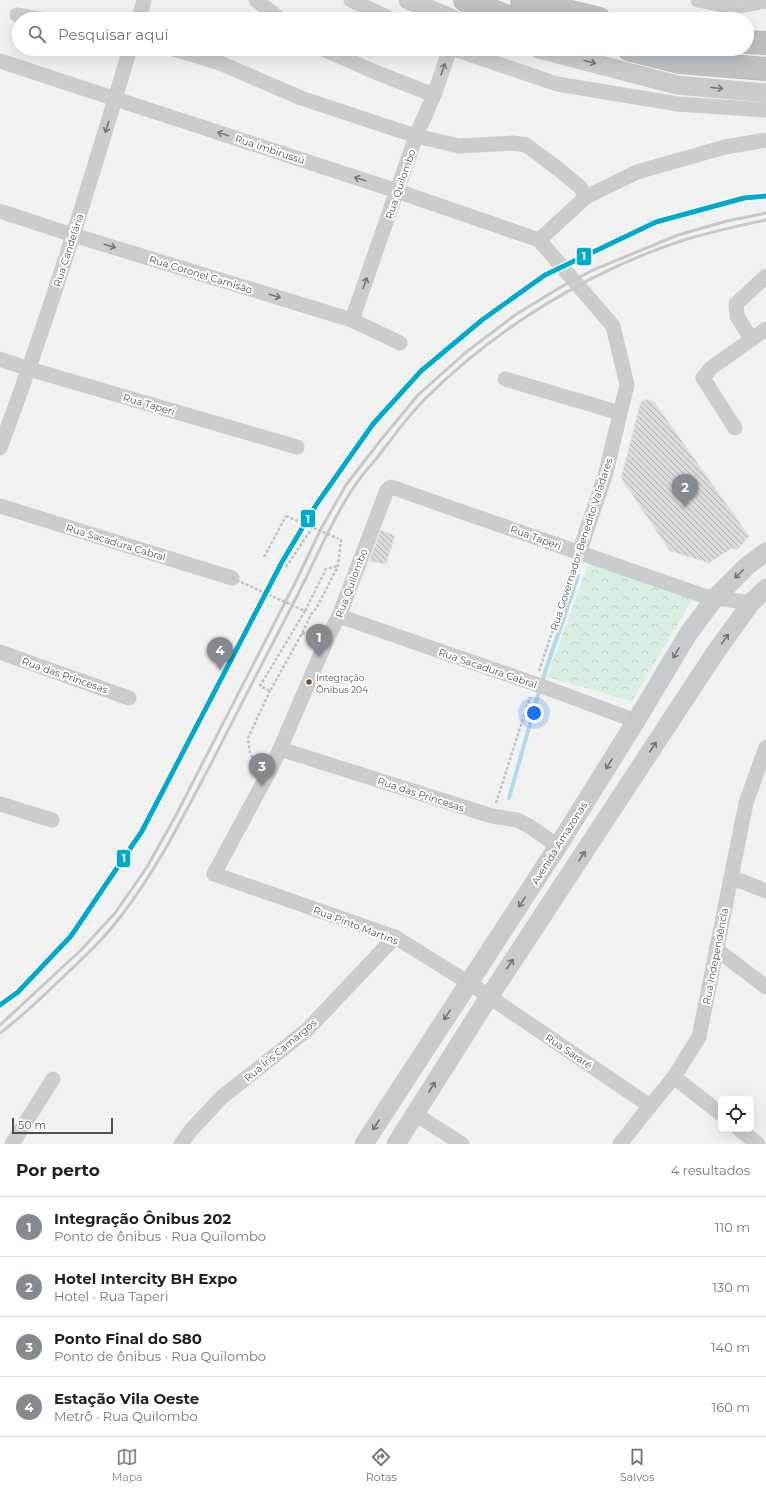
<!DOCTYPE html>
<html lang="pt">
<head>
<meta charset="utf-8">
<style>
	body { margin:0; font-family:Montserrat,sans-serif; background:#f2f2f2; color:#202124 }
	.controls { position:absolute; right:12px; bottom:12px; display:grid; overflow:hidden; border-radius:6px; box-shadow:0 4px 16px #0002 }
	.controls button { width:36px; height:36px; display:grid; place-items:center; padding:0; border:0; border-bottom:1px solid #e0e0e0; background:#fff; color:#202124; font:20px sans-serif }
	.scale { position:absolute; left:12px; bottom:10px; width:101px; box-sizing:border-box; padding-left:4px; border:2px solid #49535b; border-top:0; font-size:11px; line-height:14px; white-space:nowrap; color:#49535b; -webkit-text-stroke:3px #fff; paint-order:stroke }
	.you { position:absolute; left:534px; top:713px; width:14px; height:14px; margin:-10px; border:3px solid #fff; border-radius:50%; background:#1a73e8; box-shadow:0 0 0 6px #1a73e833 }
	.badge { display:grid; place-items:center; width:26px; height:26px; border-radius:50%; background:#848a90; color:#fff; font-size:13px; font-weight:700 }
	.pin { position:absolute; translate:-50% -33px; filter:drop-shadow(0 1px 2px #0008) }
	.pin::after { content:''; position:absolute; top:21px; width:14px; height:12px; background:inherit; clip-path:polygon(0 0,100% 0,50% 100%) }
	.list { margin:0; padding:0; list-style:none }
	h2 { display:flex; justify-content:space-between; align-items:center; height:52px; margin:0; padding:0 16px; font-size:17px }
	h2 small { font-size:13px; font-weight:400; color:#757577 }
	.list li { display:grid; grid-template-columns:26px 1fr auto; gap:12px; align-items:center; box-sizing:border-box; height:60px; padding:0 16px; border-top:1px solid #e0e0e0 }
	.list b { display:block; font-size:15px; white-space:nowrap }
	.list p { margin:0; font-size:13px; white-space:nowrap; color:#757577 }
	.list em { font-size:13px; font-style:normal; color:#757577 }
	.icon { flex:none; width:22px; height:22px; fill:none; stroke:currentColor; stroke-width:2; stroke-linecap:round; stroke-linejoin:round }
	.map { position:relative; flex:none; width:766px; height:1144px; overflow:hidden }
	.search { position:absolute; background:#fff; box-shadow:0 4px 16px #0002; left:12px; right:12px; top:12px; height:44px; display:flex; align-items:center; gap:10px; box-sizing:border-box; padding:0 14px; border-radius:22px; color:#757577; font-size:15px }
	.sheet { height:292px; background:#fff }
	nav { display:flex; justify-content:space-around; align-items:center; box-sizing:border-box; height:56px; border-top:1px solid #e0e0e0; background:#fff; font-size:11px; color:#757577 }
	nav a { display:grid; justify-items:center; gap:2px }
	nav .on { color:#848a90 }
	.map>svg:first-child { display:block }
	.forest { fill:url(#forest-crowns) }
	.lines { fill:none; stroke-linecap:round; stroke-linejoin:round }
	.stream { stroke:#afdbe8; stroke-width:4 }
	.building { fill:url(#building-back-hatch); stroke:#e2e3e3 }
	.highway-casing { stroke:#b6bbbf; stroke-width:24 }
	.path { stroke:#bac4c1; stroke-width:2.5; stroke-dasharray:3 2; stroke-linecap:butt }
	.minor { stroke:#cbccce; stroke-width:15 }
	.major { stroke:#c7cbcd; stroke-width:19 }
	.highway { stroke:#bcc1c5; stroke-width:22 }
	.rail { stroke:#c6c7c8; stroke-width:3 }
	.path-bridge { stroke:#bac4c1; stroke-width:2.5; stroke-dasharray:3 2; stroke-linecap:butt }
	.metro-1-casing { stroke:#fff; stroke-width:8 }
	.metro-1 { stroke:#00a9ce; stroke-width:5 }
	.oneway { stroke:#6f777d }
	.oneway2 { stroke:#70777e }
	.bus-dot { fill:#7a4b2a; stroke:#fff; stroke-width:1.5 }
	.labels { text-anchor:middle; stroke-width:4; stroke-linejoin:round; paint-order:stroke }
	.bus-label { font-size:9px; fill:#49535b; stroke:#fff; text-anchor:start }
	.street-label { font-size:10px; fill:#49535b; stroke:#fff }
	.line-badge { stroke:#fff; stroke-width:1.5 }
	.badge-label { font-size:11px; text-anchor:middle; font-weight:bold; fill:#fff }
</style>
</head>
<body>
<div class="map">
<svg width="766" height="1144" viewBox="0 0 766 1144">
	<defs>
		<pattern id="forest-crowns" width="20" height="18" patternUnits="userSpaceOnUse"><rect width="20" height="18" fill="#d7eee0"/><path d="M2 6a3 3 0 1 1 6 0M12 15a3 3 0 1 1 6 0" fill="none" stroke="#bacec2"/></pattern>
		<pattern id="building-back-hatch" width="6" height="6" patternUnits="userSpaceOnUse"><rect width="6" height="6" fill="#dadadb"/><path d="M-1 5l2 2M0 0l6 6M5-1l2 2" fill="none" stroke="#b3b3b5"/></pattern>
	</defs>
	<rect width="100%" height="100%" fill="#f1f1f1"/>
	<!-- forest -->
	<polygon class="forest" points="589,562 692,600 632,701 547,677"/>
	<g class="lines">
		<!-- stream -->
		<polyline class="stream" points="509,798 543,678 578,576"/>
	</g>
	<!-- building -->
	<g class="building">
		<polygon points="647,399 655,403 749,536 737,550 732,548 709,563 670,551 621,478 641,401"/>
		<polygon points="381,530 395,536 386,564 369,561"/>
	</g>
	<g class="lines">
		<defs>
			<g id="highway">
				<polyline points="465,0 513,19"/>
				<polyline points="522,0 599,19"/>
				<polyline points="747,42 766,43"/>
				<polyline points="629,49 680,62 766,69"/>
			</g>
		</defs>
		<!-- highway casing -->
		<use href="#highway" class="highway-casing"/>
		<!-- path -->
		<g class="path">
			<polyline points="264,557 286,516"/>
			<polyline points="286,567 312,528"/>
			<polyline points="305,611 326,569 337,566"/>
			<polyline points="302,634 316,629"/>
			<polyline points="300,637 313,611 316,609 338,566 341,540 337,538"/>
			<polyline points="539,671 575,564"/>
			<polyline points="259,765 250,754 248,738 270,691"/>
			<polyline points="496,803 530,697"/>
		</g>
		<!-- minor -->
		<g class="minor">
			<polyline points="256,0 280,19"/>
			<polyline points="351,0 391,19"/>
			<polyline points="698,0 733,7 766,1"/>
			<polyline points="17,15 40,19"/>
			<polyline points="139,19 144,0"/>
			<polyline points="174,49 220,63 301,98 416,136 459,146 513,143 526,145 557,168 580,187 586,197"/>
			<polyline points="323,49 375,72 434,95"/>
			<polyline points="454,49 557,84 678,104 766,110"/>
			<polyline points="0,61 397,191 539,240"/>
			<polyline points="0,211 73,235 352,320 400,343"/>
			<polyline points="539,240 613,326 627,385 605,476 579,553"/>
			<polyline points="539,240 586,197 637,172 725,147 766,140"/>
			<polyline points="352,320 416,136 434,95 450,49"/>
			<polyline points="751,339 737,316 736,304 766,276"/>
			<polyline points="0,359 29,369 297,447"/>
			<polyline points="505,379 620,413"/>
			<polyline points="735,428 703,378 711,368 766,329"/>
			<path d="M0,448C49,317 90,183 130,49"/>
			<polyline points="0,506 232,578"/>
			<polyline points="339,616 547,688 636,721"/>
			<polyline points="0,652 129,698"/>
			<polyline points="280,749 492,816 517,820 529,826 558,846"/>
			<polyline points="0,804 52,820"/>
			<polyline points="730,880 741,881 766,891"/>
			<polyline points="716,949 766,987"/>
			<polyline points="674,1077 721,1114"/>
			<polyline points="650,1106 469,983 395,937 214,874 269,772 280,749 328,637 339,616 387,490 391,487 704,596 751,603"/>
			<polyline points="415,1114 462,1144"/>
			<polyline points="739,1129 758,1144"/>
			<polyline points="12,1144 53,1079"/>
			<polyline points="181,1144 191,1130 222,1097 307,1030 395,937"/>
			<polyline points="620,1144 650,1106 674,1077 699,1037 746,803 766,747"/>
		</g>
		<!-- major -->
		<g class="major">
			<polyline points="408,0 453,19"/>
			<polyline points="539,49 677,85 766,93"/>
			<polyline points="364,1144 558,846 636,721 688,634 715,598 747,566 766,552"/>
			<polyline points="396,1144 489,997 715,653 751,603 766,588"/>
		</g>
		<!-- highway -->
		<use href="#highway" class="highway"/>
		<!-- rail -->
		<g class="rail">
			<polyline points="0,1025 81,950 115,913 147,867 175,817 295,583 322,527 346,485 380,441 418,395 465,353 515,315 561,287 593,270 678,235 727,221 766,213"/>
			<path d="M0,1033C22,1017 41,998 61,979C82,959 104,939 121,916C158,868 185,813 213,760C241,704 270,649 298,594C316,559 330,523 352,490C359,479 368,468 377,458C392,438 407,417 425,399C495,329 587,272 681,241C709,232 738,226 766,220"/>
		</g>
		<!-- path-bridge -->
		<g class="path-bridge">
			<polyline points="286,516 337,538"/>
			<polyline points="232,578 305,611 260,686 270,691 300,637"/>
		</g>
		<defs>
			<polyline id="metro-1" points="0,1005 18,992 71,936 142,831 282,562 316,505 373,424 421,371 482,320 545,275 656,222 744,198 766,196"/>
		</defs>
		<!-- metro-1 casing -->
		<use href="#metro-1" class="metro-1-casing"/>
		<!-- metro-1 -->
		<use href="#metro-1" class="metro-1"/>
	</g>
	<!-- one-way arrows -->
	<defs><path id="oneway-shaft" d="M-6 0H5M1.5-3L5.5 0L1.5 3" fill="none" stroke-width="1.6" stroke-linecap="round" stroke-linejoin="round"/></defs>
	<g class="oneway">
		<use href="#oneway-shaft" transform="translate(590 62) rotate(15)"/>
		<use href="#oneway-shaft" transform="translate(717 88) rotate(5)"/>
		<use href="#oneway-shaft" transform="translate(739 574) rotate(136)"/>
		<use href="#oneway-shaft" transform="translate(725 639) rotate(-54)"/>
		<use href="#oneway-shaft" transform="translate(676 653) rotate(121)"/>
		<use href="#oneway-shaft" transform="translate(653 747) rotate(-57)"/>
		<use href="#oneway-shaft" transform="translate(609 764) rotate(122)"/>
		<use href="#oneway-shaft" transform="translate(582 856) rotate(-57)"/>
		<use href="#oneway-shaft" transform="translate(522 902) rotate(123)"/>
		<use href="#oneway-shaft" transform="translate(510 964) rotate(-57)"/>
		<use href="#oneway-shaft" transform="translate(447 1015) rotate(123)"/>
		<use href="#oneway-shaft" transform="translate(432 1087) rotate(-58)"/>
		<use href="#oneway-shaft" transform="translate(376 1125) rotate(123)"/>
	</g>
	<g class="oneway2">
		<use href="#oneway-shaft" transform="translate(443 69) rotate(-71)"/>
		<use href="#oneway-shaft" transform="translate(107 127) rotate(107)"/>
		<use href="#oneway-shaft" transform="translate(223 134) rotate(-162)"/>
		<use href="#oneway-shaft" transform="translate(360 179) rotate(-162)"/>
		<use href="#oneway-shaft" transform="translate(110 246) rotate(17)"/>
		<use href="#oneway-shaft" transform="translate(365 283) rotate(-71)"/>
		<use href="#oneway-shaft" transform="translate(275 296) rotate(17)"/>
	</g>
	<!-- markers -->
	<circle class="bus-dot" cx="309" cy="682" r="3.5"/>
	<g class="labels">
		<!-- bus labels -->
		<g class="bus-label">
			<text x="316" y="681">Integração<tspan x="316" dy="12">Ônibus 204</tspan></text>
		</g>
		<!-- street labels -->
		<g class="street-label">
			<text transform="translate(270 149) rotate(18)" y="4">Rua Imbirussú</text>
			<text transform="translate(400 184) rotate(-71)" y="4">Rua Quilombo</text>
			<text transform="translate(68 250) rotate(-72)" y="4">Rua Candelária</text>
			<text transform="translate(201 274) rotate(17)" y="4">Rua Coronel Camisão</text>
			<text transform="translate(149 404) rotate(16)" y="4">Rua Taperi</text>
			<text transform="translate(536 537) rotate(20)" y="4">Rua Taperi</text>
			<text transform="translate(116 542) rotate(17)" y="4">Rua Sacadura Cabral</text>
			<text transform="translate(581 544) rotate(-72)" y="4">Rua Governador Benedito Valadares</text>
			<text transform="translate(351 583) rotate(-69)" y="4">Rua Quilombo</text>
			<text transform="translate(488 668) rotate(19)" y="4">Rua Sacadura Cabral</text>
			<text transform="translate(65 675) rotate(19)" y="4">Rua das Princesas</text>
			<text transform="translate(421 794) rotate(18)" y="4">Rua das Princesas</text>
			<text transform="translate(559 843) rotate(-58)" y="4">Avenida Amazonas</text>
			<text transform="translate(356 925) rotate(21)" y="4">Rua Pinto Martins</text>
			<text transform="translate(715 956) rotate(-79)" y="4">Rua Independência</text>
			<text transform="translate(280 1050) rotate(-40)" y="4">Rua Íris Camargos</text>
			<text transform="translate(569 1051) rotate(34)" y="4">Rua Sararé</text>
		</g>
	</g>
	<g class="line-badge">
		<rect x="576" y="247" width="16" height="19" rx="4" fill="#00a9ce"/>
		<rect x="300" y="509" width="16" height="19" rx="4" fill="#00a9ce"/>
		<rect x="116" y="849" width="15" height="19" rx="4" fill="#00a9ce"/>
	</g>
	<g class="badge-label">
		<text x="584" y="260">1</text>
		<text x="308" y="523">1</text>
		<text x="124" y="862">1</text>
	</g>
</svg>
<div class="controls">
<button><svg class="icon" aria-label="locate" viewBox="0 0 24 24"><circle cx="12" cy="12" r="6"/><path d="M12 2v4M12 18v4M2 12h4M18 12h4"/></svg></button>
</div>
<div class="scale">50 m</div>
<div class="you"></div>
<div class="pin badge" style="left:319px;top:657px">1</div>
<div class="pin badge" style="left:685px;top:507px">2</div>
<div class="pin badge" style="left:262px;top:786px">3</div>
<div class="pin badge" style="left:220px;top:670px">4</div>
<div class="search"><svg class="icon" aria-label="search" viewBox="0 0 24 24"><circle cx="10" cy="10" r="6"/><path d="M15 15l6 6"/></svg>Pesquisar aqui</div>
</div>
<section class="sheet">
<h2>Por perto<small>4 resultados</small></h2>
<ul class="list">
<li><span class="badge">1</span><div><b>Integração Ônibus 202</b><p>Ponto de ônibus · Rua Quilombo</p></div><em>110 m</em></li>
<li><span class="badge">2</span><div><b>Hotel Intercity BH Expo</b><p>Hotel · Rua Taperi</p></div><em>130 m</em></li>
<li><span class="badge">3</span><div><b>Ponto Final do S80</b><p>Ponto de ônibus · Rua Quilombo</p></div><em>140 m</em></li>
<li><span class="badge">4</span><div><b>Estação Vila Oeste</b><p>Metrô · Rua Quilombo</p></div><em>160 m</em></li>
</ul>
</section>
<nav>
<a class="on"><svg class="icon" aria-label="map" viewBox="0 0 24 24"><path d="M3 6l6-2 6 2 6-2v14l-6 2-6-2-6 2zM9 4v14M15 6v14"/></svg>Mapa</a>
<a><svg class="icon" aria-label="directions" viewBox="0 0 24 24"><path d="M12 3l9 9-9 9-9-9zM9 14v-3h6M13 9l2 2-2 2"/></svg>Rotas</a>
<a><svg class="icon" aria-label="saved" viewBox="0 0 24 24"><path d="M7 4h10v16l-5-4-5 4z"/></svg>Salvos</a>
</nav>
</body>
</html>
